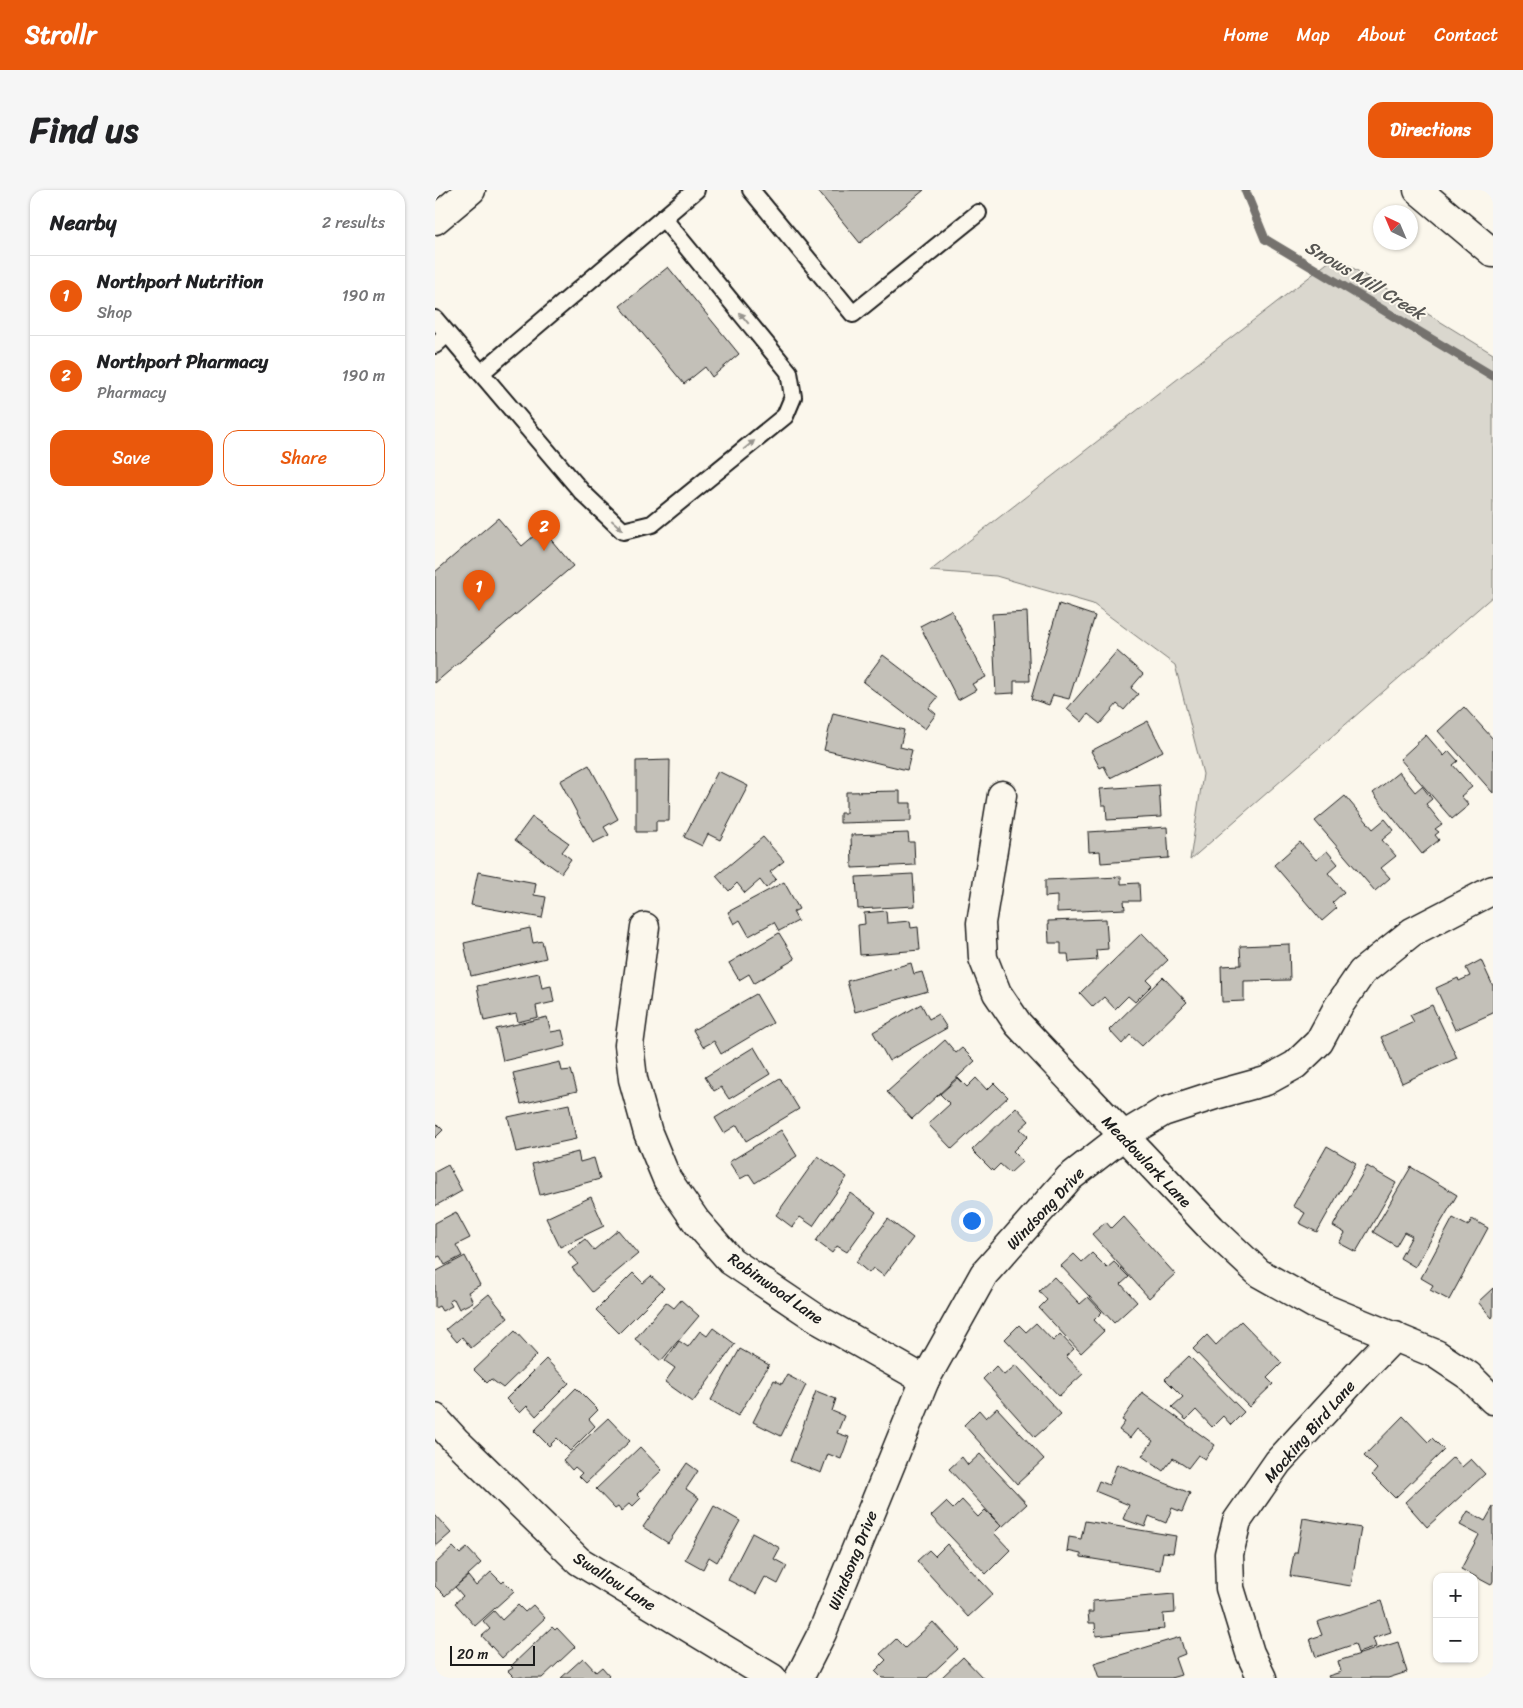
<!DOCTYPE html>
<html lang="en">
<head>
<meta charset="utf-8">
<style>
	body { margin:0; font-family:Sriracha,sans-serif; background:#f6f6f6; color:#202124 }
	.controls { position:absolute; right:15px; bottom:15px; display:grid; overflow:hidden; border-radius:10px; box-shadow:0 1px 4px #0004 }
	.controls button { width:45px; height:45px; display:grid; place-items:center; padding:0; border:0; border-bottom:1px solid #e0e0e0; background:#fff; color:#202124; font:25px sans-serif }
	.compass { position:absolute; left:938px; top:15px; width:45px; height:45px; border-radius:50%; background:#fff; box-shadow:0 1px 4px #0004; rotate:316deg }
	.scale { position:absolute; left:15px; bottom:12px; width:85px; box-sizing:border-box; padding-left:5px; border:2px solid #1c1c1c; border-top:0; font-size:14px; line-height:18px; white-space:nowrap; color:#1c1c1c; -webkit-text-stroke:4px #fbf7ec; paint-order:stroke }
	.you { position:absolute; left:536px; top:1030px; width:18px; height:18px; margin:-12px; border:4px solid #fff; border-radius:50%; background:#1a73e8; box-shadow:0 0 0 8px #1a73e833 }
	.badge { display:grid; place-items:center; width:32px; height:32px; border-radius:50%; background:#ea580c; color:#fff; font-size:16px; font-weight:700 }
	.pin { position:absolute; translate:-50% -41px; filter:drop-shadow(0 1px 2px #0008) }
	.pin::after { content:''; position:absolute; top:26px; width:18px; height:15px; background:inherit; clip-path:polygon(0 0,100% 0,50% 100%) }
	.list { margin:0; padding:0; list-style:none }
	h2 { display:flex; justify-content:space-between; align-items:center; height:65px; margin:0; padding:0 20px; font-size:21px }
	h2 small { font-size:16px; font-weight:400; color:#757577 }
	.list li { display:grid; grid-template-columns:32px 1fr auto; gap:15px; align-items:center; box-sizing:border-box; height:80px; padding:0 20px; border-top:1px solid #e0e0e0 }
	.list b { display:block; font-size:19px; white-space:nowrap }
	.list p { margin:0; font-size:16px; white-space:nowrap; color:#757577 }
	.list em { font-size:16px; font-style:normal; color:#757577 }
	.actions { display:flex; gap:10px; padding:15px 20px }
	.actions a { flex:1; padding:11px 0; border:1px solid #ea580c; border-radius:15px; text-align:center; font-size:18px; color:#ea580c }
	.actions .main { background:#ea580c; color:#fff }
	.map { position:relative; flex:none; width:1058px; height:1488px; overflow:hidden; border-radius:15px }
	header { display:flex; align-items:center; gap:30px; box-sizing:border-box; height:70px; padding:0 25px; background:#ea580c; color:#fff }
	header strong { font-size:24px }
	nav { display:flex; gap:28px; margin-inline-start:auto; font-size:18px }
	.intro { display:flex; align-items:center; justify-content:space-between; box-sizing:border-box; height:120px; padding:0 30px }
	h1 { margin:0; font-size:35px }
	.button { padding:12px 22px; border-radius:15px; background:#ea580c; color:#fff; font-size:18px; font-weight:700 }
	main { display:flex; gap:30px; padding:0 30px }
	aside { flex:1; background:#fff; border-radius:15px; box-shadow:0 1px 4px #0004 }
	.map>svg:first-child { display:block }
	.green { fill:#dad7ce; stroke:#7b7a75 }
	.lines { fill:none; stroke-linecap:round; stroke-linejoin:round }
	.stream { stroke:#74726e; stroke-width:9 }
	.building { fill:#c3c0b8; stroke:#1c1c1c }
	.lane-casing { stroke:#1c1c1c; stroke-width:20 }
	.street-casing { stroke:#1c1c1c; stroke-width:31 }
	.secondary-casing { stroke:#1c1c1c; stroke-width:31 }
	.highway-casing { stroke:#1c1c1c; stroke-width:31 }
	.lane { stroke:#fbf7ec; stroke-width:16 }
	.street { stroke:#fbf7ec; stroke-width:28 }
	.secondary { stroke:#fbf7ec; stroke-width:28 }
	.highway { stroke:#fbf7ec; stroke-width:28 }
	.oneway { fill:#97948e }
	.labels { text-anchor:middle; stroke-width:4; stroke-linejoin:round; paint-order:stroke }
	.street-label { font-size:16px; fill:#1c1c1c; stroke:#fbf7ec }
	.water-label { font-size:18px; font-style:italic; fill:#575653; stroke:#fbf7ec }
</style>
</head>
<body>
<header>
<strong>Strollr</strong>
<nav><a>Home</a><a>Map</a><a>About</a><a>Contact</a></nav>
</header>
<div class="intro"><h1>Find us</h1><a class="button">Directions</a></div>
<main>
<aside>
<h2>Nearby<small>2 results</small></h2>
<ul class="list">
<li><span class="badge">1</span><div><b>Northport Nutrition</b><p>Shop</p></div><em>190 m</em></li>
<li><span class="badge">2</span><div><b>Northport Pharmacy</b><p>Pharmacy</p></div><em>190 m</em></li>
</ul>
<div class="actions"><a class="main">Save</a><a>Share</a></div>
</aside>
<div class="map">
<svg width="1058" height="1488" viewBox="0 0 1058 1488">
	<rect width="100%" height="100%" fill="#fbf7ec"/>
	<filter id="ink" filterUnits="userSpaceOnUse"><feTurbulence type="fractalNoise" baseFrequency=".02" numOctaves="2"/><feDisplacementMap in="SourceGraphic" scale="10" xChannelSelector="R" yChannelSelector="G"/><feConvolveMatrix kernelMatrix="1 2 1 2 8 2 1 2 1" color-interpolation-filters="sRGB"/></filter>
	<g filter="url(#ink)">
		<!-- green -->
		<polygon class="green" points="900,67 1058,164 1058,406 755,670 768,584 740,475 658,414 561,386 495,381"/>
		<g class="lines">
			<!-- stream -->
			<polyline class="stream" points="810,0 830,49 1058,186"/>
		</g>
		<!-- building -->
		<g class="building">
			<polygon points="382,0 489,0 425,53"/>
			<polygon points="233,77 304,164 277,187 270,177 249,194 185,116"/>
			<polygon points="63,328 87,356 107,339 138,376 0,493 0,382"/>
			<polygon points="624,414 660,426 634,509 618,505 614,515 596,509"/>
			<polygon points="516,420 551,487 537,494 541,500 523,510 485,436"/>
			<polygon points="592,422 595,491 579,491 579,503 561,504 557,424"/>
			<polygon points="682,461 708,484 696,498 703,504 689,520 682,514 665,534 653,524 647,532 632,519"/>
			<polygon points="448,465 503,507 494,518 501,524 490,539 428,492"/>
			<polygon points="1029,517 1058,549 1058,603 1003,541"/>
			<polygon points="398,523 469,540 465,557 477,560 472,580 389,560"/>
			<polygon points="713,531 728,561 675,588 669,576 665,578 656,561"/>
			<polygon points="991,545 1009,566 1014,561 1023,571 1018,575 1037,597 1026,606 1034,615 1017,629 965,569"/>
			<polygon points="235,570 234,631 221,631 221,642 201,642 201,571"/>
			<polygon points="154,575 183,629 169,637 174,645 158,653 125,591"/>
			<polygon points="283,581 313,596 285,650 273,644 267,656 249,647"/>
			<polygon points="964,582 980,602 987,596 997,609 991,614 1007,634 1000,639 1004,642 1000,645 1004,650 987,664 938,603"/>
			<polygon points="724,595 726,627 672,630 671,615 667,615 665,599"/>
			<polygon points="465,601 465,613 476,613 476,631 405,633 405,623 411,623 411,602"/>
			<polygon points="910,606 938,639 950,629 959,640 947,650 961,666 946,678 955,688 940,701 880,631"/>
			<polygon points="97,627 134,653 127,662 136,669 126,683 80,650"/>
			<polygon points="732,637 734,668 666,673 665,661 654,662 653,642"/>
			<polygon points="473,643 474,652 479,652 480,675 417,678 416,645"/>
			<polygon points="328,647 349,671 335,682 341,689 331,698 325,690 310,703 302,693 294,701 281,686"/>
			<polygon points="865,652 881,670 892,661 903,674 893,683 909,702 897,713 902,718 887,731 839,675"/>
			<polygon points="43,682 101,693 99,705 111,707 107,728 36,715"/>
			<polygon points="478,684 480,716 423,719 421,687"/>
			<polygon points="686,687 686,694 704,693 705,711 689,711 690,719 622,722 622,706 610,707 610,690"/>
			<polygon points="349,692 364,719 358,722 363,731 344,741 339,732 314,746 305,730 299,734 293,722"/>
			<polygon points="451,721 452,733 475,731 476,738 483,737 485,760 425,765 423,735 430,734 429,723"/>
			<polygon points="671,729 673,759 661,760 662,770 634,772 633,764 626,764 626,753 614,753 613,731"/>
			<polygon points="95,738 98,753 107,751 111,768 36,786 29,753"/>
			<polygon points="344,743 360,769 319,793 314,784 304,790 294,773"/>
			<polygon points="707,743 733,770 712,790 717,795 700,812 693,806 680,819 669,807 658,817 645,803"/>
			<polygon points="854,754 855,790 809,791 809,811 787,812 786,776 806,775 805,756"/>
			<polygon points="1046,770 1058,796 1058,823 1020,840 1001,798 1023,788 1024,791 1035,786 1031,778"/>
			<polygon points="476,773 479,784 487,782 493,801 420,822 412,791"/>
			<polygon points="104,783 107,798 116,796 119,812 101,816 103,827 83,832 81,824 49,831 42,796"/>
			<polygon points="728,787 752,812 707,856 695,845 687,854 674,840"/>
			<polygon points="321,804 338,833 286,864 279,851 268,857 258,840"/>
			<polygon points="486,814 494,829 503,824 512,838 454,871 438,842"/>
			<polygon points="997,815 1022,868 967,893 946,847 979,832 975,825"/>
			<polygon points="112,827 116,842 127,840 131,856 68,871 61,839"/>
			<polygon points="510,850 521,863 527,858 540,871 477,929 452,902"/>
			<polygon points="319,857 335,884 294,909 286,897 279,901 270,887"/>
			<polygon points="125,872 127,881 136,880 142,901 86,914 78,883"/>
			<polygon points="345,888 364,919 311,951 302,935 289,943 280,928"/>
			<polygon points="523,888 532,897 541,888 552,900 559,893 573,907 517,959 493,934 515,914 505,904"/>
			<polygon points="134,914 141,949 81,962 73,927"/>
			<polygon points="581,917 594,931 585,939 593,946 578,961 588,971 575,983 565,974 558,981 537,960"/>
			<polygon points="0,932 8,940 0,948"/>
			<polygon points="346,940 362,966 320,993 314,984 305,989 294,972"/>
			<polygon points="892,956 921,973 882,1042 864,1033 870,1023 858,1016"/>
			<polygon points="143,962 145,972 159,968 165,989 105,1005 97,974"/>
			<polygon points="383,966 412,987 378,1036 365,1027 357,1037 341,1025"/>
			<polygon points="13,975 27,1001 0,1016 0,982"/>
			<polygon points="932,976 961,993 921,1062 904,1053 910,1043 898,1036"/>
			<polygon points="976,977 1022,1005 980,1077 965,1068 977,1046 969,1042 961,1056 938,1042"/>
			<polygon points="415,1003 441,1022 412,1062 402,1056 397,1063 381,1051"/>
			<polygon points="156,1007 169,1036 125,1057 111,1028"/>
			<polygon points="21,1022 35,1048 21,1055 27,1066 10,1075 5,1066 0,1068 0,1033"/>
			<polygon points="688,1026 740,1084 714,1108 657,1044 671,1032 676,1038"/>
			<polygon points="1018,1028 1033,1036 1037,1029 1053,1038 1014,1110 995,1100 998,1095 986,1088"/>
			<polygon points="453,1029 478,1048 449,1086 438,1078 434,1083 421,1072"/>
			<polygon points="183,1040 203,1064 157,1102 137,1078 143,1074 133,1062 150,1049 159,1060"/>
			<polygon points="657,1063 672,1078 679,1072 694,1087 686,1094 702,1112 679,1133 626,1076 639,1064 647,1072"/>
			<polygon points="30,1066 45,1095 33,1102 38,1112 24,1119 19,1109 14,1111 17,1116 7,1121 4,1116 0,1118 0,1082"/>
			<polygon points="198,1083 208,1093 216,1086 229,1098 184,1143 161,1120"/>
			<polygon points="619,1087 645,1114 653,1107 667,1122 659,1130 669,1141 646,1163 604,1118 612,1110 604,1101"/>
			<polygon points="1058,1098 1058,1126 1057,1128 1043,1112"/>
			<polygon points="54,1104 73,1128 36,1158 27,1147 22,1152 11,1139"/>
			<polygon points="246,1110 264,1126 226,1171 200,1149 231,1112 239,1118"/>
			<polygon points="806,1131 847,1173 832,1188 838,1194 814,1217 758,1159 772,1145 781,1155"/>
			<polygon points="601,1133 618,1151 625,1144 639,1159 631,1166 648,1184 624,1206 570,1149 584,1135 591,1142"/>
			<polygon points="278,1138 300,1154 258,1212 230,1192 240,1178 230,1171 244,1151 253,1157 265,1141 272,1146"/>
			<polygon points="80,1141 102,1165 68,1198 56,1189 52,1193 39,1180"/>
			<polygon points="305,1159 334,1175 303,1226 276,1210"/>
			<polygon points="754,1166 809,1222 796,1235 788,1226 777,1237 761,1220 751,1230 737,1217 748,1207 730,1189"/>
			<polygon points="111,1169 134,1193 101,1226 92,1216 85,1223 71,1209"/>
			<polygon points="581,1175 626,1224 600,1247 548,1189 561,1176 569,1185"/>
			<polygon points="352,1185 371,1195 346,1246 318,1232 339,1190 347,1194"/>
			<polygon points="141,1198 163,1220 154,1229 160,1236 135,1261 122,1248 114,1256 99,1241"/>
			<polygon points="381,1201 401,1209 397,1221 409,1226 402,1243 414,1247 406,1269 393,1264 386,1283 355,1271"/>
			<polygon points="707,1202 780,1255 770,1269 763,1265 753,1278 738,1268 728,1281 707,1266 718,1251 702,1239 695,1248 684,1240 690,1232 687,1230"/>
			<polygon points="562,1218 609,1269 582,1294 529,1235 544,1220 551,1228"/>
			<polygon points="968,1226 993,1252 997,1248 1009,1260 960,1308 937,1285 942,1279 929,1266"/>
			<polygon points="173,1228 195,1251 151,1293 144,1286 147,1283 140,1277 137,1280 128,1270"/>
			<polygon points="205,1257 227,1280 202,1304 206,1308 198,1316 195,1313 186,1321 183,1317 180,1319 161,1299"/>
			<polygon points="545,1264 592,1314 567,1337 514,1279 527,1267 533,1275"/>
			<polygon points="1018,1267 1027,1277 1036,1269 1050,1284 992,1337 970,1312"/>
			<polygon points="252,1273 263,1281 251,1299 264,1308 233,1353 208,1337"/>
			<polygon points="682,1274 755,1303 747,1322 737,1318 731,1333 714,1326 710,1337 688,1329 694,1315 660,1301 664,1291 674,1295"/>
			<polygon points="527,1310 543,1327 550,1320 566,1336 559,1343 575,1360 551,1384 496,1326 511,1312 518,1319"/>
			<polygon points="279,1316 305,1331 282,1372 274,1367 268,1379 250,1369"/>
			<polygon points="1058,1317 1058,1391 1056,1395 1026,1379 1044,1345 1025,1335 1033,1321 1050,1331"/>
			<polygon points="0,1325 16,1343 0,1357"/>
			<polygon points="868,1328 926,1338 916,1396 855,1386 859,1363 862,1363"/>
			<polygon points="650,1331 741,1346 738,1363 728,1362 725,1380 646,1367 646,1364 632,1361 634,1347 646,1349"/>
			<polygon points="317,1343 345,1358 339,1369 352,1376 343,1394 330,1387 321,1404 293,1390"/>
			<polygon points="512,1354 558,1404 533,1427 482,1371 494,1360 500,1366"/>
			<polygon points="18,1357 25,1364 32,1358 46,1373 10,1406 0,1396 0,1374"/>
			<polygon points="56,1382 67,1393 69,1391 79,1401 40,1436 20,1413 28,1406 20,1397 33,1386 41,1396"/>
			<polygon points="739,1404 740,1423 728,1424 729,1439 661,1446 660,1433 654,1433 653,1422 658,1422 658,1411"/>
			<polygon points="946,1411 956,1442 938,1448 941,1457 923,1463 920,1454 881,1467 875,1449 887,1445 882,1432"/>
			<polygon points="83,1415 90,1422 98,1415 110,1428 67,1468 47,1446 55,1439 48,1431 59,1421 67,1430"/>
			<polygon points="498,1432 523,1459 492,1488 447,1488 440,1481 451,1470 445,1464 461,1449 470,1458"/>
			<polygon points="117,1437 120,1440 122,1438 140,1457 107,1488 89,1488 87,1487 80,1488 73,1481 78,1478 76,1476"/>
			<polygon points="745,1447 750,1464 740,1468 746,1485 736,1488 664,1488 659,1473"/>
			<polygon points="963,1452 972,1482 953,1488 894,1488 893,1486 906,1482 903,1471"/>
			<polygon points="528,1467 548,1488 506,1488"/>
			<polygon points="148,1468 161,1482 167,1477 174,1485 171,1488 126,1488"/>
		</g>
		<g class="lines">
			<defs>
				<g id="lane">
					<polyline points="316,0 418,124 543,23"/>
					<polyline points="0,129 147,302 188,341 217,334 350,226 358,207 354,182 228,28"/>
					<polyline points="0,155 12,144"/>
					<polyline points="46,183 261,0"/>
				</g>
				<g id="street">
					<polyline points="567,605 546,733 548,768 562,803 583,834 777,1039 824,1083 879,1114 1001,1164 1034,1186 1058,1210"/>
					<polyline points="210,737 194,855 198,889 213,943 232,989 261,1031 296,1071 384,1130 490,1190"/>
					<polyline points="0,1228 20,1250 144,1371 337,1488"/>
					<polyline points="364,1488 387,1443 490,1190 549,1084 634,988 688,946 728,922 780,905 831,891 860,875 884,852 903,817 927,782 977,742 1058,700"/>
					<polyline points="827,1488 815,1463 795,1398 794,1364 802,1331 843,1272 928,1179 960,1146"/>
				</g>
				<polyline id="secondary" points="983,0 1058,63"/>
				<polyline id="highway" points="0,30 36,0"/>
			</defs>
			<!-- lane casing -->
			<use href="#lane" class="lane-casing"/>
			<!-- street casing -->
			<use href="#street" class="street-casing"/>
			<!-- secondary casing -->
			<use href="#secondary" class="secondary-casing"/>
			<!-- highway casing -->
			<use href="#highway" class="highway-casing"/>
			<!-- lane -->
			<use href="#lane" class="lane"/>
			<!-- street -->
			<use href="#street" class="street"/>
			<!-- secondary -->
			<use href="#secondary" class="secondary"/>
			<!-- highway -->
			<use href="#highway" class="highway"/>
		</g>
		<!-- one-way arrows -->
		<defs><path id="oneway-solid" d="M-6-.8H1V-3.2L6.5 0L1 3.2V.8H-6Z" transform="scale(1.25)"/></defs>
		<g class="oneway">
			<use href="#oneway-solid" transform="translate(309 128) rotate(-129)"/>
			<use href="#oneway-solid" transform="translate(314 255) rotate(-39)"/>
			<use href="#oneway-solid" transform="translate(182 335) rotate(41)"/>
		</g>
	</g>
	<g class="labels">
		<!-- street labels -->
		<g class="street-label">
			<text transform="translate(712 971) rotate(46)" y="6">Meadowlark Lane</text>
			<text transform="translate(610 1018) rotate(-47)" y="6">Windsong Drive</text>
			<text transform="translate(341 1098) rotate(35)" y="6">Robinwood Lane</text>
			<text transform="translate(874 1241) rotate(-49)" y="6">Mocking Bird Lane</text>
			<text transform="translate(417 1370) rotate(-68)" y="6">Windsong Drive</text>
			<text transform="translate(180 1391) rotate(33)" y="6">Swallow Lane</text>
		</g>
		<!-- water labels -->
		<g class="water-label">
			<text transform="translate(930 90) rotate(31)" y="6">Snows Mill Creek</text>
		</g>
	</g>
</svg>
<div class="controls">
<button>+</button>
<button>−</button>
</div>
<svg class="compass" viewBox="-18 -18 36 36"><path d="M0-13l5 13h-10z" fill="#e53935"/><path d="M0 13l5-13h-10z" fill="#757577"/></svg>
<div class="scale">20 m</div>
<div class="you"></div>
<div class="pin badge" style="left:44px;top:421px">1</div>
<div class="pin badge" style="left:109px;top:361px">2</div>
</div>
</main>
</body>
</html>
